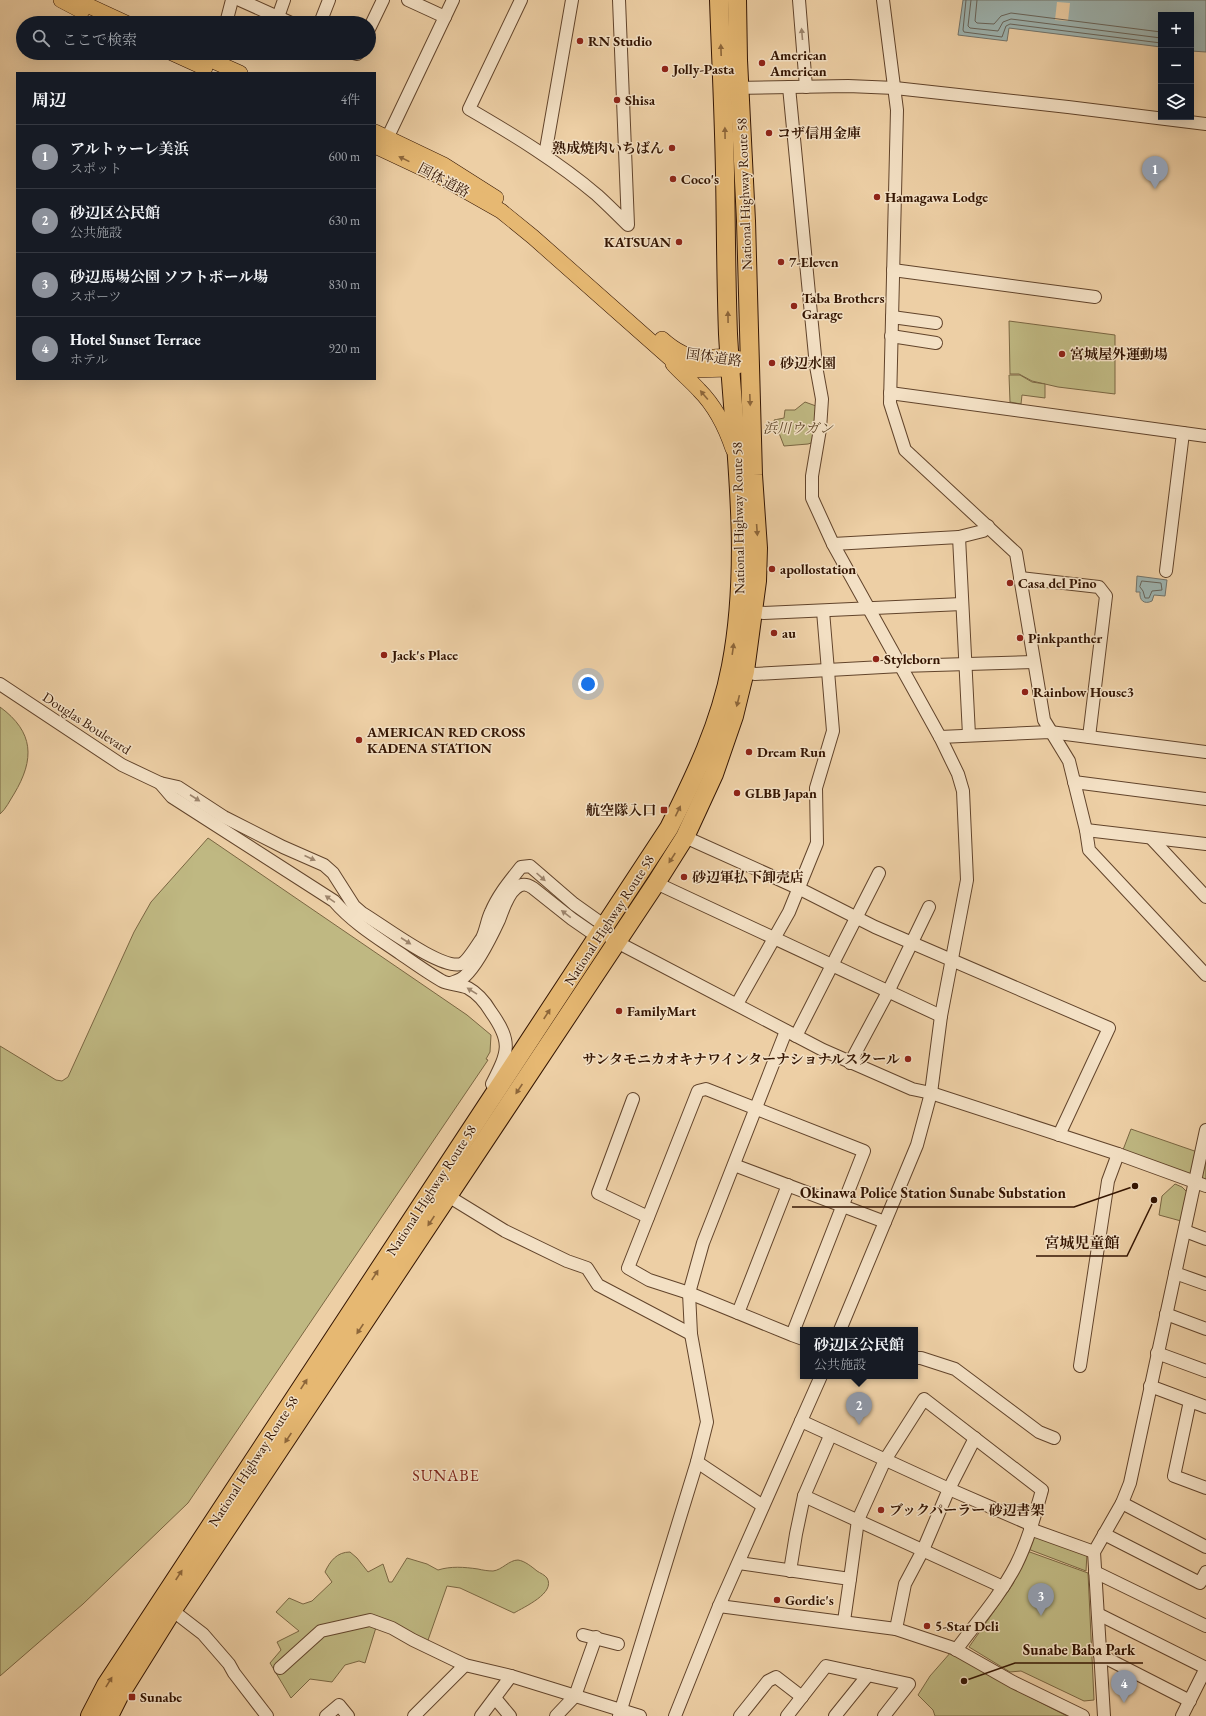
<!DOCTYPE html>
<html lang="ja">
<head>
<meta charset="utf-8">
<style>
	body { margin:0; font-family:"EB Garamond","Noto Serif JP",serif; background:#242831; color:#f1f3f6 }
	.controls { position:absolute; right:12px; top:12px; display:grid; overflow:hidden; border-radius:0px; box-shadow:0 4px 16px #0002 }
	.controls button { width:36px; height:36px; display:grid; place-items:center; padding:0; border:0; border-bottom:1px solid #363941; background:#171b24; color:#f1f3f6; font:20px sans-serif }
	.you { position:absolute; left:588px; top:684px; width:14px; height:14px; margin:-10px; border:3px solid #fff; border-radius:50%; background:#1a73e8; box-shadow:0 0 0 6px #1a73e833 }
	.badge { display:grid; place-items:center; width:26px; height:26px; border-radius:50%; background:#8c9099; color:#fff; font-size:13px; font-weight:700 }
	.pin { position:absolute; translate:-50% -33px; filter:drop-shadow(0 1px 2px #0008) }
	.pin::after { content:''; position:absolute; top:21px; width:14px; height:12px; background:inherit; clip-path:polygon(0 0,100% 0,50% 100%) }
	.popup { position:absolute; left:800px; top:1327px; width:118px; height:52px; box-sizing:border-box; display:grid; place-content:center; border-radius:0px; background:#171b24; filter:drop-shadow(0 1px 3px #0005); font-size:13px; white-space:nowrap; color:#9ea1a6 }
	.popup b { font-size:15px; color:#f1f3f6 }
	.popup::after { content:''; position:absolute; left:50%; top:100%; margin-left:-8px; border:8px solid transparent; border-top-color:#171b24 }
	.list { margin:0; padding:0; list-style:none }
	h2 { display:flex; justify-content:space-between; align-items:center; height:52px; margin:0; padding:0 16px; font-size:17px }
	h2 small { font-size:13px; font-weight:400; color:#9ea1a6 }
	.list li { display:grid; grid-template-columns:26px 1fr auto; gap:12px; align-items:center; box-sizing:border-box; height:64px; padding:0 16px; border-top:1px solid #363941 }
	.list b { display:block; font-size:15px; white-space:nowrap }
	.list p { margin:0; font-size:13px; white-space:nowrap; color:#9ea1a6 }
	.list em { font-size:13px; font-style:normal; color:#9ea1a6 }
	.icon { flex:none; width:22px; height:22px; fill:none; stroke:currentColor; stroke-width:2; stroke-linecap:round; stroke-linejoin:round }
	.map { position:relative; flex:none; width:1206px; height:1716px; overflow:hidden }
	.search { position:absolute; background:#171b24; box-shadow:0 4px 16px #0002; left:16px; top:16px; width:360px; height:44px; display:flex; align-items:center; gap:10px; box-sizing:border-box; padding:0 14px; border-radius:22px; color:#9ea1a6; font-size:15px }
	.panel { position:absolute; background:#171b24; box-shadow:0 4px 16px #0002; left:16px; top:72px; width:360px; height:308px; border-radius:0px }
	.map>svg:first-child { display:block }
	.green { fill:#bfb882; stroke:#7a6642 }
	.water { fill:#9db4b1; stroke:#73746b }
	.pier { fill:#edcfa5 }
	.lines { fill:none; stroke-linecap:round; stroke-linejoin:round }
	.shore { stroke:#68645a; stroke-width:1 }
	.minor-casing { stroke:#62442b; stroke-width:14 }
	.major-casing { stroke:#341502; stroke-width:16 }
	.highway-casing { stroke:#341502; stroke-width:20 }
	.minor { stroke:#f3e0c4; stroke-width:12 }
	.major { stroke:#e6b872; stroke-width:15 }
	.highway { stroke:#e6b872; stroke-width:18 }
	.oneway { fill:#9d856d }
	.oneway2 { fill:#8d663a }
	.poi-dot { fill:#8f2418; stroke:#f3e0c4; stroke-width:1.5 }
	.labels { text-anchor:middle; stroke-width:3; stroke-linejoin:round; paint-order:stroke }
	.poi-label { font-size:14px; font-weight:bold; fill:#341502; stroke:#f3e0c4; text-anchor:start }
	.street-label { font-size:14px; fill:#341502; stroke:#f3e0c4 }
	.park-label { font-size:14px; font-style:italic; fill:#5e4628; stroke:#f3e0c4 }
	.quarter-label { font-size:16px; letter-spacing:1px; fill:#7a1f14; stroke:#f3e0c4 }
	.leader { fill:none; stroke:#341502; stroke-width:1.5 }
	.callout-dot { fill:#341502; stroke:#f3e0c4; stroke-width:1.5 }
	.callout-label { font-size:15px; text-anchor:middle; font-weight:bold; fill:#341502; stroke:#f3e0c4; stroke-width:3; stroke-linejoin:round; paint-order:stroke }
</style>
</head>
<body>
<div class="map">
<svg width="1206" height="1716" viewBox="0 0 1206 1716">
	<rect width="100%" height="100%" fill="#edcfa5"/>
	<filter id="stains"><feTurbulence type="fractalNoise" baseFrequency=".005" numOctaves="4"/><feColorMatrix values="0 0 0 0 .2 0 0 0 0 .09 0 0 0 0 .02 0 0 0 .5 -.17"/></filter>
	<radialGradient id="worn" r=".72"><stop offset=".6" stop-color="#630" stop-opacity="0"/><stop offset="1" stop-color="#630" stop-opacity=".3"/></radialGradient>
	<!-- green -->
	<g class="green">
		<polygon points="1009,321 1115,335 1115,394 1058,387 1032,381 1019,374 1010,374"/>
		<polygon points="1009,375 1020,375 1032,382 1045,384 1045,398 1022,395 1021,404 1010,402"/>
		<polygon points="805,402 816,406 814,442 808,444 784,446 774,420 784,418 785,410 795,410"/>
		<path d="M0,707C34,732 35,759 14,794C10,800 6,809 0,814Z"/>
		<polygon points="208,838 467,1015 491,1035 490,1052 486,1059 488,1060 188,1503 83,1604 0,1676 0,1046 56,1080 62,1081 68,1077 134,932 151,902"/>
		<polygon points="1131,1129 1206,1155 1206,1187 1121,1155"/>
		<polygon points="1175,1184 1182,1187 1188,1193 1181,1221 1159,1215 1162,1196"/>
		<polygon points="1034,1533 1087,1553 1086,1571 1028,1549"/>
		<polygon points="1027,1551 1088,1573 1094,1700 1084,1701 1021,1671 1010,1672 969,1647 1013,1584"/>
		<path d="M350,1552L357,1558L368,1572L383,1564L389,1582H392L407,1558L427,1564L438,1570C451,1566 464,1567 478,1569C482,1570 488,1571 493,1571C502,1570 509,1560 518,1560C525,1561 532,1567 537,1571C540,1573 545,1575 547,1578C556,1593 524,1607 514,1613L460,1588L447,1586L427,1643L378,1621L365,1663L359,1661L345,1665L332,1682L310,1679L291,1698L270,1663L281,1650L277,1642L299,1631L276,1612L289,1598L303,1604L312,1601L332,1582L325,1572C330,1561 337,1552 350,1552Z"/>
		<polygon points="951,1652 1010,1687 1067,1716 935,1716 933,1710 918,1695 930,1676"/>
	</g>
	<!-- water -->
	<g class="water">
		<polygon points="963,0 1206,0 1206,52 1191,51 1191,15 1161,15 1161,47 1009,28 1007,41 958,35"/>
		<path d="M1137,576L1167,580L1165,596L1154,595L1152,601C1144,605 1139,600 1140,592H1136Z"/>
	</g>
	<!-- pier -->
	<polygon class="pier" points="1057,2 1070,3 1068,21 1055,20"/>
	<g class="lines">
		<!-- shore -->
		<g class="shore">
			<polyline points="966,0 963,30 964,32 1002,37 1006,26 1010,24 1161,43"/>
			<polyline points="971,0 968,26 970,28 998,31 1003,22 1011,19 1161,38"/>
			<polyline points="977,0 975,21 977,23 994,24 1001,16 1011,13 1161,32"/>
			<polygon points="1142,581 1161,583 1162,590 1152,591 1149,598 1145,598 1143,591 1140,587"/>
		</g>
		<defs>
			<g id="minor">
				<polyline points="240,0 291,23"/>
				<polyline points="408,0 445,17"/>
				<path d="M521,0L469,109C514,135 558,162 597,195C608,205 618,215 628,225L619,0"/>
				<polyline points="799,0 806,87"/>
				<polyline points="883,0 897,110 890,403 905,450 1016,553 1044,720 1069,761 1086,830 1089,850 1206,975"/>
				<polyline points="278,17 284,0"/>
				<polyline points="226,23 232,0"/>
				<polyline points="320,23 329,0"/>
				<polyline points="369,29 383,0"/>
				<polyline points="353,53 357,54 358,53"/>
				<polyline points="789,87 816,366 822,399 820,429 812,476 812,498 833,544 940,737 958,774 963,791 967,880 941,1016 931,1093 917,1145 840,1330"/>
				<polyline points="733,88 848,86 895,88 1068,107 1206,124"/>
				<polyline points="384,145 453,0"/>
				<polyline points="545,155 572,0"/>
				<polyline points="893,270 1095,297"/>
				<polyline points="892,317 936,323"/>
				<polyline points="891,336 936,343"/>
				<polyline points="890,393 1206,436"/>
				<polyline points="959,537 983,531 988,526"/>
				<polyline points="833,544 959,537 969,735"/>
				<polyline points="1166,571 1183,433"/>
				<polyline points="1020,578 1099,587 1106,596 1089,737"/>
				<polyline points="753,611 764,613 962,604"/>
				<polyline points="745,671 755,674 901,666 1034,662"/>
				<path d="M0,684L122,765L160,783L178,787L224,817L283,847L324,865L333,873L354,906L362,913C381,924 441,970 461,964C467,962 478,944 482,938C486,930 487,920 491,912C498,895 510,881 521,867L530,866L574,904L605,926"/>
				<polyline points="940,737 1050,732 1206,752"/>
				<polyline points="1074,782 1206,799"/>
				<path d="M160,783L172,797L334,901C353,923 378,938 401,954C414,963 428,973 442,981C450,985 460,984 468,988C479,994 485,1002 491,1012C513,1043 508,1052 492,1084"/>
				<polyline points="1086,830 1206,844"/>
				<polyline points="685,837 798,888 875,927 1109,1028 1059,1135"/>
				<polyline points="1151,838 1206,897"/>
				<polyline points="656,883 941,1016"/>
				<polyline points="611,939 823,1050 912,1089 931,1093 1118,1154 1206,1186"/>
				<path d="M451,983C456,981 461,980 465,976C477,965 492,935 499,920C503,910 507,895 516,888C522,883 527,884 533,888L572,919L598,937"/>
				<polyline points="737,1004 789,912 817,843 816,788 833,731 823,611"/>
				<polyline points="796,1036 879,873"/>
				<polyline points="850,1063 888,992 929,907"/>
				<polyline points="633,1099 598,1193 648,1217"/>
				<polyline points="734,1165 885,1222"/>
				<polyline points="448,1196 505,1231 567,1261 587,1268 598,1285 691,1334"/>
				<polyline points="1185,1231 1206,1239"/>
				<polyline points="1175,1273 1206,1284"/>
				<polyline points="738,1313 788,1185"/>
				<polyline points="1166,1314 1206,1329"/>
				<polyline points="792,1335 864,1151 706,1089 698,1091 628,1268 649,1280 689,1293 694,1295 792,1335 803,1339"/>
				<polyline points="1157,1353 1206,1371"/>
				<polyline points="915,1358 921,1358 955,1369 1039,1432 1054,1438"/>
				<polyline points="1080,1366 1108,1181 1118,1154"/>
				<polyline points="1150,1386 1206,1407"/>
				<polyline points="1190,1401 1174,1476 1206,1488"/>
				<polyline points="801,1421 949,1489 1032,1525"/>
				<polyline points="697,1462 763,1506"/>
				<polyline points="804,1496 1003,1587"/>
				<polyline points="1122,1503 1206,1547"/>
				<polyline points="1030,1529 1094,1552"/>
				<polyline points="1104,1534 1200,1583 1206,1572"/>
				<polyline points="739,1563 850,1579 844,1621"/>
				<polyline points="790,1571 796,1534 804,1496 830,1436"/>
				<polyline points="1095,1572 1206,1626"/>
				<path d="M850,1579L858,1520L885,1460L924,1399L1042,1490C1035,1515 1028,1541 1016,1565C1000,1596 976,1623 956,1650"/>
				<polyline points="719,1606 896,1629 953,1648 1013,1682 1083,1716"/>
				<polyline points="168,1607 203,1634 229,1664 234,1673 267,1716"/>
				<polyline points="1098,1614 1206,1668"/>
				<polyline points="896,1629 905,1584 923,1550 949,1489 975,1438"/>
				<polyline points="583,1635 618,1644"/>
				<polyline points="1100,1655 1190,1701"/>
				<polyline points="280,1668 321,1631 370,1620 392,1628 413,1640 465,1665 511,1676 640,1716"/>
				<polyline points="495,1698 510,1716"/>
				<polyline points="326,1716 339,1705 348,1716"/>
				<polyline points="414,1716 465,1665"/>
				<polyline points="481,1716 511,1676"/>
				<polyline points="556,1716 575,1696 596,1637"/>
				<polyline points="619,1716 697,1462 707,1422 691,1334 689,1293 703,1243 786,1031"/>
				<polyline points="675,1716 719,1606 821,1376"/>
				<polyline points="740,1716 768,1681 776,1677 802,1697"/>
				<polyline points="787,1716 826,1666 909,1684 884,1716"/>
				<polyline points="835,1716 868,1675"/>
				<polyline points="1104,1716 1094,1552 1122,1503 1130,1483 1206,1130"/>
				<polyline points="1182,1716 1206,1668"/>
			</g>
			<g id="major">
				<polyline points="61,0 82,11"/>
				<polyline points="76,0 126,23"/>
				<polyline points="172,53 205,68"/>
				<polyline points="195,53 240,73"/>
				<polyline points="375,132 444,165 496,198"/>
				<polyline points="375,146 441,177 501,211 533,237 672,360 693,370 730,369 749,361"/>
				<path d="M662,339C674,350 687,358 703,358C716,357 728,355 740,359"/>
				<path d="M673,364C681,373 691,381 699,390C716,407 726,428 733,449"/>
			</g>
			<g id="highway">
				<path d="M90,1716L106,1685L669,828C695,776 720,724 731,666C752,556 734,444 728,334C726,280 726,227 725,173C724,115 721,58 719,0"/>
				<polyline points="109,1716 119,1696 172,1611 656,883 685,837 714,774 734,716 745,671 757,581 758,548 753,475 746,221 738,60 737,0"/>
			</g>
		</defs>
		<!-- minor casing -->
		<use href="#minor" class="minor-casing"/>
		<!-- major casing -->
		<use href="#major" class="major-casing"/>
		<!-- highway casing -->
		<use href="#highway" class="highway-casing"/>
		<!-- minor -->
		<use href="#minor" class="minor"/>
		<!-- major -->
		<use href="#major" class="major"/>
		<!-- highway -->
		<use href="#highway" class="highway"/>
	</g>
	<!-- one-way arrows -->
	<defs><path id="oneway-solid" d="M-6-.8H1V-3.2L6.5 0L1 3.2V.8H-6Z"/></defs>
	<g class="oneway">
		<use href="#oneway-solid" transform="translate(802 34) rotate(-95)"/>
		<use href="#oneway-solid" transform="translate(195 798) rotate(33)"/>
		<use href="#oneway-solid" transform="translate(310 858) rotate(24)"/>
		<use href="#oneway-solid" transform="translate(541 877) rotate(42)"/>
		<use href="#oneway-solid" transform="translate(330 899) rotate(-145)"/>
		<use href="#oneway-solid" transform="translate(566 914) rotate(-143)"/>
		<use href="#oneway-solid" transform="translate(406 941) rotate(33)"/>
		<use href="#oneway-solid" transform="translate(472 991) rotate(-148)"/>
	</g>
	<g class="oneway2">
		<use href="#oneway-solid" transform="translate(721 50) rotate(-92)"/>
		<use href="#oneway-solid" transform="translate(725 133) rotate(-91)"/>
		<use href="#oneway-solid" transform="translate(404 159) rotate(-154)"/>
		<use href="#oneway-solid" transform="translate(728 317) rotate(-91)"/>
		<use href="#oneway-solid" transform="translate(704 395) rotate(-130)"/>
		<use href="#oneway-solid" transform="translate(750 400) rotate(88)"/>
		<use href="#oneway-solid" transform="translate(757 530) rotate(86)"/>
		<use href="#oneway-solid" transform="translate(733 649) rotate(-82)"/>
		<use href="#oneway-solid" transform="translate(738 701) rotate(104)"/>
		<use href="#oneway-solid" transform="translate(678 811) rotate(-64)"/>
		<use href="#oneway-solid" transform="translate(672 858) rotate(123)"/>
		<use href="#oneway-solid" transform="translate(547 1014) rotate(-57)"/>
		<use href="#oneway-solid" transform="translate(519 1089) rotate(124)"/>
		<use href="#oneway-solid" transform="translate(431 1221) rotate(124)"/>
		<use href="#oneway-solid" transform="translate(375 1275) rotate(-57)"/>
		<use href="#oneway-solid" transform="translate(360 1329) rotate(124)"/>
		<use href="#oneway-solid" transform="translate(304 1384) rotate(-57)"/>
		<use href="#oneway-solid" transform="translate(288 1438) rotate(124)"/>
		<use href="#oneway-solid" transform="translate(179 1575) rotate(-57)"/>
		<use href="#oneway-solid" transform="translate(109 1682) rotate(-58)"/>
	</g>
	<!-- markers -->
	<g class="poi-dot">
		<circle cx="580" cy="41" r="4"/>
		<circle cx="762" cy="63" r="4"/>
		<circle cx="665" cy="69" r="4"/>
		<circle cx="617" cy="100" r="4"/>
		<circle cx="769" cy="133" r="4"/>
		<circle cx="672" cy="148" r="4"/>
		<circle cx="673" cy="179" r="4"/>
		<circle cx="877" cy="197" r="4"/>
		<circle cx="679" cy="242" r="4"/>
		<circle cx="781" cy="262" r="4"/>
		<circle cx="794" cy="306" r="4"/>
		<circle cx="1062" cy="354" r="4"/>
		<circle cx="772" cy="363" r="4"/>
		<circle cx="772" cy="569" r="4"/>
		<circle cx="1010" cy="583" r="4"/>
		<circle cx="774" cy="633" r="4"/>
		<circle cx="1020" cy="638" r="4"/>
		<circle cx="384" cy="655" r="4"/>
		<circle cx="876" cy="659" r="4"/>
		<circle cx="1025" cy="692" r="4"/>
		<circle cx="359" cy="740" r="4"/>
		<circle cx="749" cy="752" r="4"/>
		<circle cx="737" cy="793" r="4"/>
		<rect x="660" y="806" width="8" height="8" rx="2"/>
		<circle cx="684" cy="877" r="4"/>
		<circle cx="619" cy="1011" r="4"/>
		<circle cx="908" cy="1059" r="4"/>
		<circle cx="881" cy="1510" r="4"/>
		<circle cx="777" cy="1600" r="4"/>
		<circle cx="927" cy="1626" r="4"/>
		<rect x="128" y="1693" width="8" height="8" rx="2"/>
	</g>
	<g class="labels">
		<!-- poi labels -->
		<g class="poi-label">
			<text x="588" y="46">RN Studio</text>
			<text x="770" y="60">American<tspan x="770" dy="16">American</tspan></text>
			<text x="673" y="74">Jolly-Pasta</text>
			<text x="625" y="105">Shisa</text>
			<text x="777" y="138">コザ信用金庫</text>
			<text x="664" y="153" text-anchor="end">熟成焼肉いちばん</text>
			<text x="681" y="184">Coco's</text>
			<text x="885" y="202">Hamagawa Lodge</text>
			<text x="671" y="247" text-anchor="end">KATSUAN</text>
			<text x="789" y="267">7-Eleven</text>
			<text x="802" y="303">Taba Brothers<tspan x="802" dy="16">Garage</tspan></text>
			<text x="1070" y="359">宮城屋外運動場</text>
			<text x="780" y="368">砂辺水園</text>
			<text x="780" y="574">apollostation</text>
			<text x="1018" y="588">Casa del Pino</text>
			<text x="782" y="638">au</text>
			<text x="1028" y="643">Pinkpanther</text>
			<text x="392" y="660">Jack's Place</text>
			<text x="884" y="664">Styleborn</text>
			<text x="1033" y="697">Rainbow House3</text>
			<text x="367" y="737">AMERICAN RED CROSS<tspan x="367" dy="16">KADENA STATION</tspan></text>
			<text x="757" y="757">Dream Run</text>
			<text x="745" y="798">GLBB Japan</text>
			<text x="656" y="815" text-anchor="end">航空隊入口</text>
			<text x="692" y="882">砂辺軍払下卸売店</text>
			<text x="627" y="1016">FamilyMart</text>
			<text x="900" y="1064" text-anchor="end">サンタモニカオキナワインターナショナルスクール</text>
			<text x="889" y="1515">ブックパーラー 砂辺書架</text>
			<text x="785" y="1605">Gordie's</text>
			<text x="935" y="1631">5-Star Deli</text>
			<text x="140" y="1702">Sunabe</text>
		</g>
		<!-- street labels -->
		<g class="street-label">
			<text transform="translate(444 180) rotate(28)" y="5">国体道路</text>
			<text transform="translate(744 194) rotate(-92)" y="5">National Highway Route 58</text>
			<text transform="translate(714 357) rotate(8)" y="5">国体道路</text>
			<text transform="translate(738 518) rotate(-91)" y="5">National Highway Route 58</text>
			<text transform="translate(87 723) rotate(33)" y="5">Douglas Boulevard</text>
			<text transform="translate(609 920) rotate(-57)" y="5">National Highway Route 58</text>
			<text transform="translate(431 1190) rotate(-57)" y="5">National Highway Route 58</text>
			<text transform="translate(253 1461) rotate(-57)" y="5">National Highway Route 58</text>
		</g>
		<!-- park labels -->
		<g class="park-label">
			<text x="798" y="433">浜川ウガン</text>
		</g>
		<!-- quarter labels -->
		<g class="quarter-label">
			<text x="446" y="1481">SUNABE</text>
		</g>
	</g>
	<!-- callouts -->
	<path class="leader" d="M1135 1186L1074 1207H792M1154 1200L1127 1256H1036M964 1681L1015 1663H1143"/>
	<g class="callout-dot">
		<circle cx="1135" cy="1186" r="4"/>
		<circle cx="1154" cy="1200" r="4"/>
		<circle cx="964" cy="1681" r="4"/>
	</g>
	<g class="callout-label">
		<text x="933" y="1198">Okinawa Police Station Sunabe Substation</text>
		<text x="1082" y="1248">宮城児童館</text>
		<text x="1079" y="1655">Sunabe Baba Park</text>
	</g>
	<rect width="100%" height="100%" filter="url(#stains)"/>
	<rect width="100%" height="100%" fill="url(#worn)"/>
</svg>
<div class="controls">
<button>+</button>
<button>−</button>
<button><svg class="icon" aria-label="layers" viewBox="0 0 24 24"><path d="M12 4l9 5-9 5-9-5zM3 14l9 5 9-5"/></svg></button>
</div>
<div class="you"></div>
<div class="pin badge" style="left:1155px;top:189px">1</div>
<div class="pin badge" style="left:859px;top:1425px">2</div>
<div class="popup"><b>砂辺区公民館</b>公共施設</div>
<div class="pin badge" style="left:1041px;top:1616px">3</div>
<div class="pin badge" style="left:1124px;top:1703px">4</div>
<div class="search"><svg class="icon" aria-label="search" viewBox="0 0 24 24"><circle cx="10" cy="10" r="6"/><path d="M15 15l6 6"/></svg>ここで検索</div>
<section class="panel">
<h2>周辺<small>4件</small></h2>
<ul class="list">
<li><span class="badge">1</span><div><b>アルトゥーレ美浜</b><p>スポット</p></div><em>600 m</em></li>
<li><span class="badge">2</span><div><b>砂辺区公民館</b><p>公共施設</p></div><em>630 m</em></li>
<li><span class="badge">3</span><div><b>砂辺馬場公園 ソフトボール場</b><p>スポーツ</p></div><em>830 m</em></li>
<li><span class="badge">4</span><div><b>Hotel Sunset Terrace</b><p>ホテル</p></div><em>920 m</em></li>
</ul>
</section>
</div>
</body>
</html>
